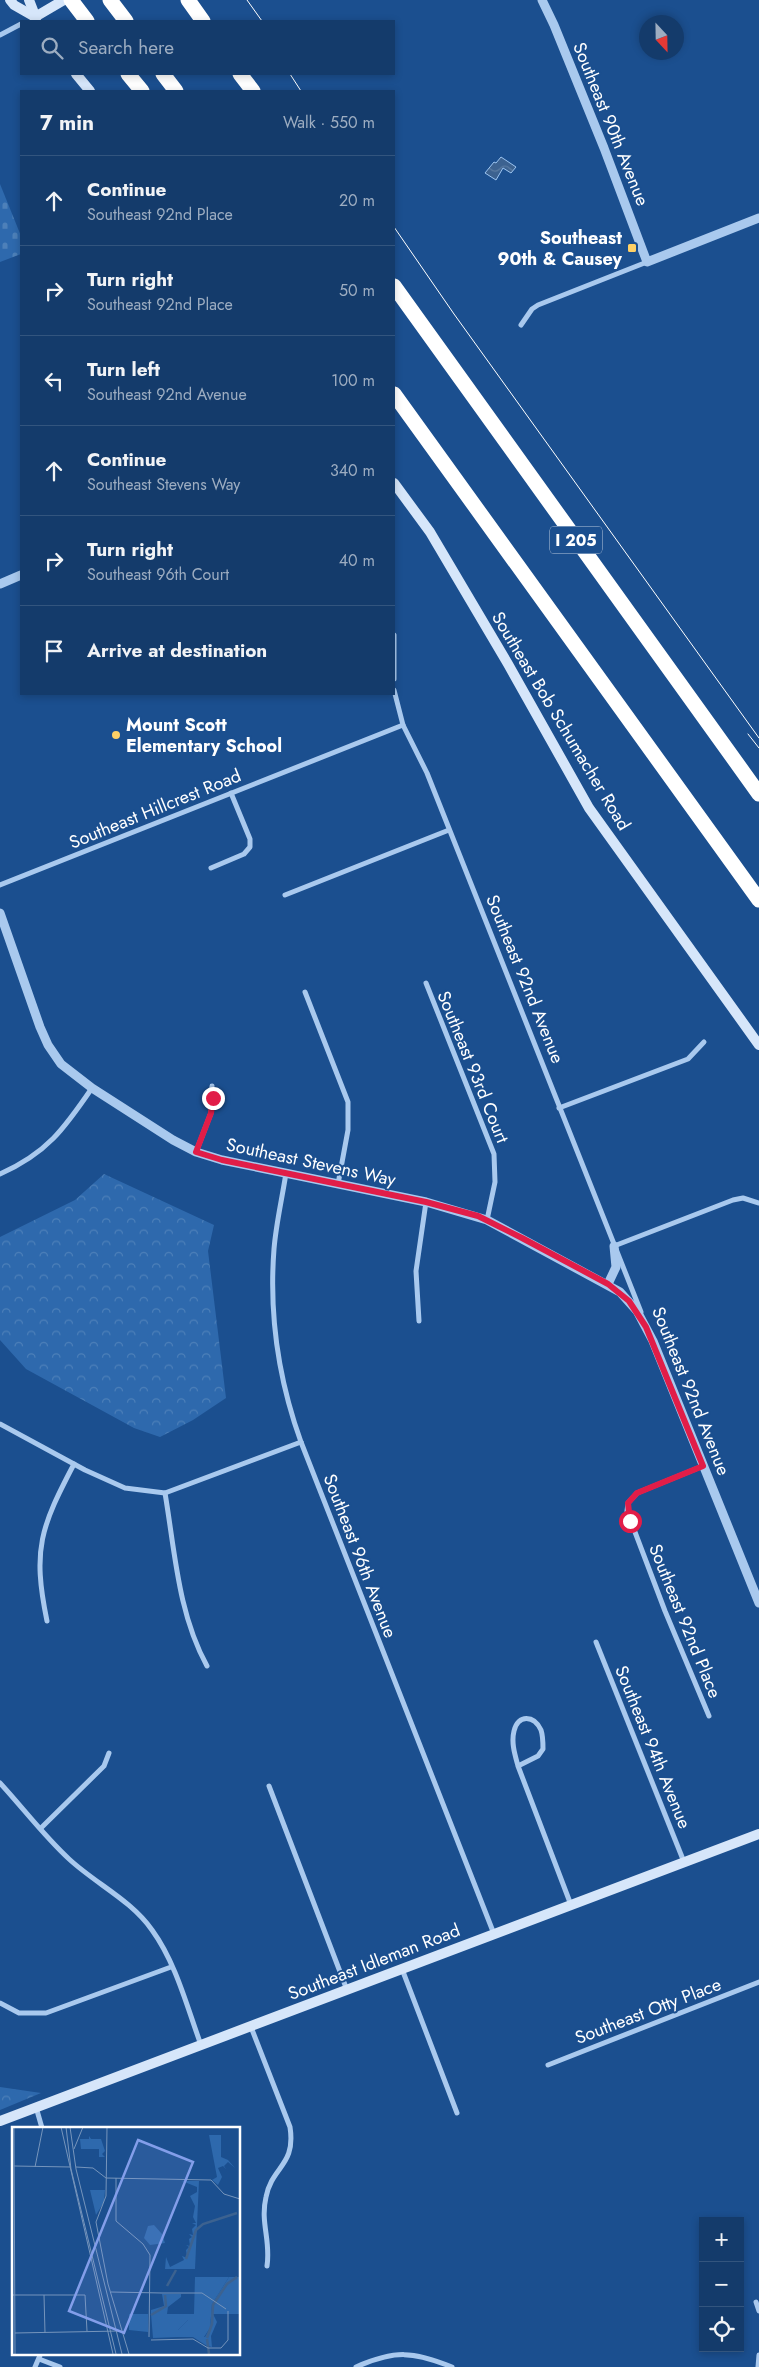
<!DOCTYPE html>
<html lang="en">
<head>
<meta charset="utf-8">
<style>
	body { margin:0; font-family:Jost,sans-serif; background:#1d4271; color:#f1f3f6 }
	.controls { position:absolute; right:15px; bottom:15px; display:grid; overflow:hidden; border-radius:0px; box-shadow:0 2px 8px #0003 }
	.controls button { width:45px; height:45px; display:grid; place-items:center; padding:0; border:0; border-bottom:1px solid #33557e; background:#143b6b; color:#f1f3f6; font:25px sans-serif }
	.compass { position:absolute; left:639px; top:15px; width:45px; height:45px; border-radius:50%; background:#143b6b; box-shadow:0 2px 8px #0003; rotate:158deg }
	.stop { position:absolute; width:15px; height:15px; margin:-11px; border:4px solid #e11d48; border-radius:50%; background:#fff }
	.stop.end { background:#e11d48; border-color:#fff; box-shadow:0 1px 5px #0008 }
	.list { margin:0; padding:0; list-style:none }
	h2 { display:flex; justify-content:space-between; align-items:center; height:65px; margin:0; padding:0 20px; font-size:21px }
	h2 small { font-size:16px; font-weight:400; color:#9dadc1 }
	.list li { display:grid; grid-template-columns:32px 1fr auto; gap:15px; align-items:center; box-sizing:border-box; height:90px; padding:0 20px; border-top:1px solid #33557e }
	.list b { display:block; font-size:19px; white-space:nowrap }
	.list p { margin:0; font-size:16px; white-space:nowrap; color:#9dadc1 }
	.list em { font-size:16px; font-style:normal; color:#9dadc1 }
	.icon { flex:none; width:28px; height:28px; fill:none; stroke:currentColor; stroke-width:2; stroke-linecap:round; stroke-linejoin:round }
	.map { position:relative; flex:none; width:759px; height:2367px; overflow:hidden }
	.search { position:absolute; background:#143b6b; box-shadow:0 2px 8px #0003; left:20px; top:20px; width:375px; height:55px; display:flex; align-items:center; gap:12px; box-sizing:border-box; padding:0 18px; border-radius:0px; color:#9dadc1; font-size:19px }
	.panel { position:absolute; background:#143b6b; box-shadow:0 2px 8px #0003; left:20px; top:90px; width:375px; height:605px; border-radius:0px }
	.map>svg:first-child { display:block }
	.forest { fill:url(#forest-crowns) }
	.cemetery { fill:url(#cemetery-stones) }
	.water { fill:url(#water-waves); stroke:#9cc4f0 }
	.lines { fill:none; stroke-linecap:round; stroke-linejoin:round }
	.minor { stroke:#a9c9ee; stroke-width:5 }
	.tertiary { stroke:#a9c9ee; stroke-width:9 }
	.secondary { stroke:#d6e6fa; stroke-width:10 }
	.motorway { stroke:#fff; stroke-width:15 }
	.tram { stroke:#fff; stroke-width:1 }
	.route { stroke:#e11d48; stroke-width:6 }
	.poi-dot { fill:#ffd166; stroke:#1b4f8f; stroke-width:2 }
	.labels { text-anchor:middle; stroke-width:4; stroke-linejoin:round; paint-order:stroke }
	.shield { fill:#1b4f8f; stroke:#bbcadd; stroke-width:1 }
	.shield-label { font-size:16px; font-weight:bold; fill:#fff }
	.street-label { font-size:18px; fill:#fff; stroke:#1b4f8f }
	.poi-label { font-size:18px; font-weight:bold; fill:#fff; stroke:#1b4f8f; text-anchor:end }
	.inset-river { fill:none; stroke:#3c6290; stroke-width:2.5 }
	.inset-road { fill:none; stroke:#7695bc; stroke-width:1 }
	.view { fill:#839eea; fill-opacity:0.15; stroke:#839eea; stroke-width:2.5 }
	.inset-edge { fill:none; stroke:#fff; stroke-width:2.5 }
</style>
</head>
<body>
<div class="map">
<svg width="759" height="2367" viewBox="0 0 759 2367">
	<defs>
		<pattern id="forest-crowns" width="20" height="18" patternUnits="userSpaceOnUse" patternTransform="scale(1.25)"><rect width="20" height="18" fill="#2e69ad"/><path d="M2 6a3 3 0 1 1 6 0M12 15a3 3 0 1 1 6 0" fill="none" stroke="#4d80b9"/></pattern>
		<pattern id="cemetery-stones" width="16" height="16" patternUnits="userSpaceOnUse" patternTransform="scale(1.25)"><rect width="16" height="16" fill="#2e69ad"/><path d="M2 7V4a2 2 0 0 1 4 0v3zM10 15v-3a2 2 0 0 1 4 0v3z" fill="#4d80b9"/></pattern>
		<pattern id="water-waves" width="16" height="10" patternUnits="userSpaceOnUse" patternTransform="scale(1.25)"><rect width="16" height="10" fill="#3c6290"/><path d="M0 5q4-4 8 0t8 0" fill="none" stroke="#597aa1"/></pattern>
	</defs>
	<rect width="100%" height="100%" fill="#1b4f8f"/>
	<!-- forest -->
	<g class="forest">
		<polygon points="104,1174 214,1225 208,1251 226,1398 193,1420 160,1437 134,1428 26,1369 0,1340 0,1237 75,1200"/>
		<polygon points="0,2087 41,2093 0,2110"/>
	</g>
	<!-- cemetery -->
	<polygon class="cemetery" points="0,184 21,236 21,254 0,262"/>
	<!-- water -->
	<polygon class="water" points="501,157 516,167 511,173 503,168 496,180 485,173 494,162 496,163"/>
	<g class="lines">
		<!-- minor -->
		<g class="minor">
			<polyline points="0,35 21,24"/>
			<polyline points="521,325 532,309 538,305 647,262"/>
			<polyline points="394,635 394,679"/>
			<polyline points="394,690 403,725 427,773 641,1312"/>
			<polyline points="211,868 244,854 250,847 250,839 231,793"/>
			<polyline points="0,885 403,725"/>
			<polyline points="285,895 449,830"/>
			<polyline points="426,983 494,1154 495,1182 487,1220"/>
			<polyline points="305,992 348,1102 348,1130 338,1184"/>
			<polyline points="559,1108 688,1059 704,1042"/>
			<polyline points="196,1152 211,1113 212,1086"/>
			<path d="M286,1173C282,1199 276,1224 274,1249C269,1314 279,1381 301,1442L494,1934"/>
			<path d="M0,1174C47,1153 64,1129 92,1088"/>
			<polyline points="614,1246 733,1200 743,1198 759,1203"/>
			<polyline points="419,1321 416,1271 426,1202"/>
			<polyline points="0,1424 85,1470 125,1488 165,1493 301,1442"/>
			<polyline points="703,1466 637,1493 628,1503 627,1511 665,1611 709,1716"/>
			<path d="M165,1493C175,1552 178,1613 207,1666"/>
			<path d="M47,1621C32,1549 41,1527 74,1464"/>
			<polyline points="596,1642 684,1862"/>
			<path d="M518,1766L538,1756L543,1749C543,1742 543,1736 541,1730C534,1715 518,1714 514,1731C511,1743 515,1755 518,1766L571,1905"/>
			<path d="M0,1783C23,1808 44,1836 69,1859C96,1884 131,1900 152,1930C176,1963 187,2007 201,2045"/>
			<polyline points="269,1786 347,1990"/>
			<polyline points="41,1828 104,1766 109,1753"/>
			<polyline points="402,1969 457,2113"/>
			<polyline points="0,2003 19,2013 46,2013 171,1967"/>
			<path d="M251,2027L290,2127C296,2166 272,2166 266,2197C260,2223 271,2240 267,2266"/>
			<polyline points="548,2065 759,1982"/>
			<polyline points="36,2107 42,2128"/>
			<polyline points="756,2302 759,2311"/>
			<polyline points="39,2359 60,2367"/>
			<polyline points="35,2367 41,2353"/>
			<path d="M356,2367C395,2350 413,2351 452,2367"/>
			<polyline points="758,2367 759,2355"/>
		</g>
		<!-- tertiary -->
		<g class="tertiary">
			<polyline points="542,0 554,25 604,148 647,262 759,218"/>
			<polyline points="0,584 21,575"/>
			<polyline points="0,913 40,1027 48,1045 61,1064 92,1088 173,1140 196,1152 222,1160 426,1202 487,1220 620,1292 637,1311 653,1341 759,1603"/>
			<polyline points="608,1284 616,1267 614,1246"/>
		</g>
		<!-- secondary -->
		<g class="secondary">
			<polyline points="10,0 14,5 35,17"/>
			<polyline points="29,0 36,18"/>
			<polyline points="35,17 64,0"/>
			<polyline points="76,74 90,91"/>
			<polyline points="394,483 430,532 508,664 589,808 759,1045"/>
			<polyline points="0,2121 759,1834"/>
		</g>
		<!-- motorway -->
		<g class="motorway">
			<polyline points="71,0 87,21"/>
			<polyline points="110,0 126,21"/>
			<polyline points="188,0 203,21"/>
			<polyline points="128,74 142,91"/>
			<polyline points="163,74 176,91"/>
			<polyline points="240,74 253,91"/>
			<polyline points="394,286 759,794"/>
			<polyline points="394,394 759,900"/>
		</g>
		<!-- tram -->
		<g class="tram">
			<polyline points="247,0 262,21"/>
			<polyline points="290,74 301,91"/>
			<polyline points="394,227 454,314 759,738"/>
			<polyline points="748,734 759,748"/>
		</g>
	</g>
	<g class="lines">
		<!-- route -->
		<polyline class="route" points="213,1098 211,1113 196,1152 222,1160 426,1202 478,1216 522,1238 608,1284 629,1301 646,1327 703,1466 637,1493 628,1503 630,1521"/>
	</g>
	<!-- markers -->
	<g class="poi-dot">
		<rect x="627" y="243" width="10" height="10" rx="2.5"/>
		<circle cx="116" cy="735" r="5"/>
	</g>
	<g class="labels">
		<!-- shield labels -->
		<rect class="shield" x="550" y="526.5" width="52" height="27" rx="4"/>
		<g class="shield-label">
			<text x="576" y="546">I 205</text>
		</g>
		<!-- street labels -->
		<g class="street-label">
			<text transform="translate(611 124) rotate(68)" y="6">Southeast 90th Avenue</text>
			<text transform="translate(561 721) rotate(59)" y="6">Southeast Bob Schumacher Road</text>
			<text transform="translate(155 809) rotate(-22)" y="6">Southeast Hillcrest Road</text>
			<text transform="translate(525 979) rotate(68)" y="6">Southeast 92nd Avenue</text>
			<text transform="translate(473 1067) rotate(68)" y="6">Southeast 93rd Court</text>
			<text transform="translate(311 1162) rotate(12)" y="6">Southeast Stevens Way</text>
			<text transform="translate(691 1391) rotate(68)" y="6">Southeast 92nd Avenue</text>
			<text transform="translate(360 1556) rotate(69)" y="6">Southeast 96th Avenue</text>
			<text transform="translate(685 1621) rotate(68)" y="6">Southeast 92nd Place</text>
			<text transform="translate(653 1747) rotate(68)" y="6">Southeast 94th Avenue</text>
			<text transform="translate(374 1962) rotate(-21)" y="6">Southeast Idleman Road</text>
			<text transform="translate(648 2011) rotate(-21)" y="6">Southeast Otty Place</text>
		</g>
		<!-- poi labels -->
		<g class="poi-label">
			<text x="622" y="244">Southeast<tspan x="622" dy="21">90th &amp; Causey</tspan></text>
			<text x="126" y="731" text-anchor="start">Mount Scott<tspan x="126" dy="21">Elementary School</tspan></text>
		</g>
	</g>
	<!-- overview -->
	<g transform="translate(12 2127)">
		<rect width="228" height="228" fill="#1b4f8f"/>
		<path d="M183,150H217L200,177L198,201L192,210H166V203L176,193V187H182ZM150,167H169V170L156,180L155,187H139V183L152,179Z" fill="#2e69ad"/>
		<path d="M197,8H209V30L216,33L223,41L216,35L212,39L214,42L211,39L206,41L210,50L206,58L200,53L205,50ZM77,9L79,12H89L93,24L90,27L93,30H87V22H69L68,12H77ZM170,54H187L183,142H153L154,130L158,140L172,133L170,129L175,131L174,123L177,120L174,118L178,119L177,112L180,110L177,107L181,108L180,102L184,98L180,96H184L181,90L183,79L178,69L185,65V60ZM78,63H93L92,75L84,88ZM142,98L150,107L153,116L138,118L132,111L136,99ZM217,150H227V187H201L205,195L199,209L200,220L195,219L181,210H193L198,201L200,177Z" fill="#2e69ad"/>
		<path d="M117,187H136V205L117,203ZM139,187H176V193L166,203V210L141,211Z" fill="#2e69ad"/>
		<path class="inset-river" d="M174,132L184,103L191,97L225,86M155,159L164,143M139,188L154,179L153,168M195,211L200,197L201,178L215,157L225,150M195,212L197,227"/>
		<path class="inset-road" d="M2,0L3,227M49,0L101,227M54,0L59,42L104,227M58,0L64,42L110,227M95,0L94,69L84,95L96,157L117,227M62,22L71,0M2,39L59,40M23,40L31,0M64,40L81,41L94,51M94,51L199,53L212,67L228,72M104,51V94L131,117L138,128L137,210M99,165L150,166M150,166H190L214,182M0,168H73L75,204M32,168L33,206M3,206L107,204M139,213L181,212L196,221H209L216,213V184"/>
		<path class="view" d="M126,13L181,35L112,206L57,184Z"/>
		<rect width="228" height="228" class="inset-edge"/>
	</g>
</svg>
<div class="controls">
<button>+</button>
<button>−</button>
<button><svg class="icon" aria-label="locate" viewBox="0 0 24 24"><circle cx="12" cy="12" r="6"/><path d="M12 2v4M12 18v4M2 12h4M18 12h4"/></svg></button>
</div>
<svg class="compass" viewBox="-18 -18 36 36"><path d="M0-13l5 13h-10z" fill="#e53935"/><path d="M0 13l5-13h-10z" fill="#9dadc1"/></svg>
<div class="stop" style="left:630px;top:1521px"></div>
<div class="stop end" style="left:213px;top:1098px"></div>
<div class="search"><svg class="icon" aria-label="search" viewBox="0 0 24 24"><circle cx="10" cy="10" r="6"/><path d="M15 15l6 6"/></svg>Search here</div>
<section class="panel">
<h2>7 min<small>Walk · 550 m</small></h2>
<ul class="list">
<li><svg class="icon" aria-label="ahead" viewBox="0 0 24 24"><path d="M12 20V5M6 11l6-6 6 6"/></svg><div><b>Continue</b><p>Southeast 92nd Place</p></div><em>20 m</em></li>
<li><svg class="icon" aria-label="right" viewBox="0 0 24 24"><path d="M7 20v-9h11M14 6l5 5-5 5"/></svg><div><b>Turn right</b><p>Southeast 92nd Place</p></div><em>50 m</em></li>
<li><svg class="icon" aria-label="left" viewBox="0 0 24 24"><path d="M17 20v-9H6M10 6l-5 5 5 5"/></svg><div><b>Turn left</b><p>Southeast 92nd Avenue</p></div><em>100 m</em></li>
<li><svg class="icon" aria-label="ahead" viewBox="0 0 24 24"><path d="M12 20V5M6 11l6-6 6 6"/></svg><div><b>Continue</b><p>Southeast Stevens Way</p></div><em>340 m</em></li>
<li><svg class="icon" aria-label="right" viewBox="0 0 24 24"><path d="M7 20v-9h11M14 6l5 5-5 5"/></svg><div><b>Turn right</b><p>Southeast 96th Court</p></div><em>40 m</em></li>
<li><svg class="icon" aria-label="arrive" viewBox="0 0 24 24"><path d="M6 21V4h12l-3 4 3 4H6"/></svg><div><b>Arrive at destination</b></div></li>
</ul>
</section>
</div>
</body>
</html>
